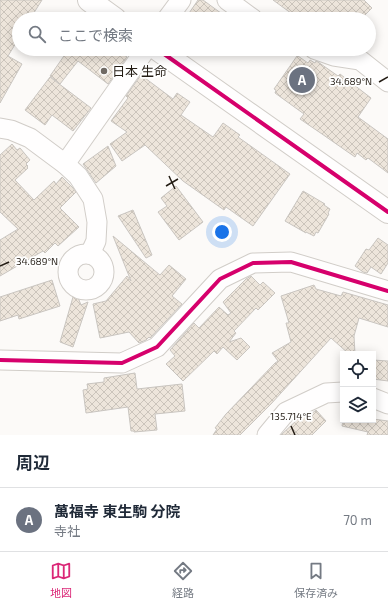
<!DOCTYPE html>
<html lang="ja">
<head>
<meta charset="utf-8">
<style>
	body { margin:0; font-family:"Exo 2","Noto Sans JP",sans-serif; background:#f2f2f3; color:#1f2937 }
	.controls { position:absolute; right:12px; bottom:12px; display:grid; overflow:hidden; border-radius:0px; box-shadow:0 2px 10px #0003 }
	.controls button { width:36px; height:36px; display:grid; place-items:center; padding:0; border:0; border-bottom:1px solid #e0e1e3; background:#fff; color:#1f2937; font:20px sans-serif }
	.you { position:absolute; left:222px; top:232px; width:14px; height:14px; margin:-10px; border:3px solid #fff; border-radius:50%; background:#1a73e8; box-shadow:0 0 0 6px #1a73e833 }
	.badge { display:grid; place-items:center; width:26px; height:26px; border-radius:50%; background:#db2777; color:#fff; font-size:13px; font-weight:700 }
	.pin { position:absolute; translate:-50% -50%; border:2px solid #fff; box-shadow:0 1px 4px #0006 }
	.list { margin:0; padding:0; list-style:none }
	h2 { display:flex; justify-content:space-between; align-items:center; height:52px; margin:0; padding:0 16px; font-size:17px }
	h2 small { font-size:13px; font-weight:400; color:#747a83 }
	.list li { display:grid; grid-template-columns:26px 1fr auto; gap:12px; align-items:center; box-sizing:border-box; height:64px; padding:0 16px; border-top:1px solid #e0e1e3 }
	.list b { display:block; font-size:15px; white-space:nowrap }
	.list p { margin:0; font-size:13px; white-space:nowrap; color:#747a83 }
	.list em { font-size:13px; font-style:normal; color:#747a83 }
	.icon { flex:none; width:22px; height:22px; fill:none; stroke:currentColor; stroke-width:2; stroke-linecap:round; stroke-linejoin:round }
	.map { position:relative; flex:none; width:388px; height:435px; overflow:hidden }
	.search { position:absolute; background:#fff; box-shadow:0 2px 10px #0003; left:12px; right:12px; top:12px; height:44px; display:flex; align-items:center; gap:10px; box-sizing:border-box; padding:0 14px; border-radius:22px; color:#747a83; font-size:15px }
	.sheet { height:116px; background:#fff }
	nav { display:flex; justify-content:space-around; align-items:center; box-sizing:border-box; height:56px; border-top:1px solid #e0e1e3; background:#fff; font-size:11px; color:#747a83 }
	nav a { display:grid; justify-items:center; gap:2px }
	nav .on { color:#db2777 }
	.map>svg:first-child { display:block }
	.building { fill:url(#building-cross-hatch); stroke:#c9c5c0 }
	.lines { fill:none; stroke-linecap:round; stroke-linejoin:round }
	.street-casing { stroke:#d1cdc8; stroke-width:21 }
	.secondary-casing { stroke:#d1cdc8; stroke-width:24 }
	.street { stroke:#fffefe; stroke-width:19 }
	.secondary { stroke:#fffefe; stroke-width:22 }
	.cycleway-casing { stroke:#fff; stroke-width:6 }
	.cycleway { stroke:#d6006c; stroke-width:4 }
	.ticks { fill:none; stroke:#241d15; stroke-width:1.5 }
	.poi-dot { fill:#706a64; stroke:#fff; stroke-width:1.5 }
	.labels { text-anchor:middle; stroke-width:3.5; stroke-linejoin:round; paint-order:stroke }
	.poi-label { font-size:13px; fill:#241d15; stroke:#fff; text-anchor:start }
	.ticks-label { font-size:10px; text-anchor:middle; fill:#241d15; stroke:#fff; stroke-width:3.5; stroke-linejoin:round; paint-order:stroke }
</style>
</head>
<body>
<div class="map">
<svg width="388" height="435" viewBox="0 0 388 435">
	<defs>
		<pattern id="building-cross-hatch" width="8" height="8" patternUnits="userSpaceOnUse"><rect width="8" height="8" fill="#ede5db"/><path d="M0 0l8 8M0 8l8-8" fill="none" stroke="#cbc4bb"/></pattern>
	</defs>
	<rect width="100%" height="100%" fill="#fcfaf8"/>
	<!-- building -->
	<g class="building">
		<polygon points="0,0 42,0 30,19 19,19 19,38 8,56 22,64 0,103"/>
		<polygon points="198,0 203,0 229,19 185,19"/>
		<polygon points="273,0 364,0 372,8 361,19 320,19 311,13 307,19 299,19"/>
		<polygon points="61,49 115,49 127,57 108,84 78,61 60,84 50,76 66,53"/>
		<polygon points="297,56 298,57 298,56 308,63 310,60 315,63 316,61 318,62 338,76 340,74 371,98 358,117 388,139 388,173 368,158 366,160 357,153 355,157 322,134 300,119 304,114 275,93 276,90 274,89"/>
		<polygon points="141,75 173,99 177,93 190,102 181,115 213,137 223,123 240,135 238,137 290,174 253,226 226,207 224,210 183,181 145,145 122,161 110,144 127,132 111,121 128,98 126,96"/>
		<polygon points="50,77 91,108 73,131 52,115 45,125 25,110"/>
		<polygon points="12,144 17,150 20,148 30,160 26,164 28,166 27,167 28,168 15,180 34,200 54,181 56,184 62,177 73,188 76,192 60,208 79,227 58,246 55,243 45,253 43,251 0,276 0,240 18,229 0,212 0,155"/>
		<polygon points="108,146 116,166 96,183 83,164"/>
		<polygon points="176,186 203,222 179,240 158,212 167,206 161,198"/>
		<polygon points="303,191 325,204 324,205 330,209 328,213 329,214 318,233 316,232 314,236 306,232 306,233 285,221"/>
		<polygon points="133,210 152,255 146,258 118,216"/>
		<polygon points="113,236 160,275 169,265 186,279 172,296 182,304 150,338 149,337 146,340 139,343 129,332 100,338 93,304 106,301 127,276 131,281"/>
		<polygon points="378,238 388,245 388,263 381,274 371,267 367,273 363,272 355,266 366,249 369,250"/>
		<polygon points="251,276 260,285 263,282 275,293 258,310 256,308 234,331 236,333 229,342 241,338 250,347 237,360 223,347 217,354 214,351 183,381 166,364 175,356 170,350 194,323 199,328 219,307 228,315 231,313 223,302 246,279"/>
		<polygon points="52,280 60,306 19,319 18,315 0,321 0,297"/>
		<polygon points="314,285 316,289 341,296 343,292 388,305 388,327 359,318 354,336 355,354 349,354 331,338 271,404 240,435 213,435 217,429 215,428 226,414 275,363 278,361 272,353 291,342 286,323 289,323 281,296"/>
		<polygon points="75,290 81,305 88,302 73,347 60,342"/>
		<polygon points="373,360 388,361 388,381 373,379"/>
		<polygon points="135,373 137,389 182,384 185,411 155,414 157,430 134,432 134,431 131,431 128,407 86,413 83,390 88,389 87,384 104,382 104,378"/>
		<polygon points="316,410 326,421 312,435 281,435 298,419 309,413 310,415"/>
		<polygon points="373,419 388,421 388,435 367,435 368,432 342,426 343,420 373,420"/>
	</g>
	<g class="lines">
		<defs>
			<g id="street">
				<polyline points="227,0 253,19"/>
				<polyline points="167,19 181,0"/>
				<polyline points="314,49 334,56 360,60 388,82"/>
				<polyline points="0,128 11,130 30,138 65,164 78,176 93,199 97,222 96,241 90,254"/>
				<polyline points="65,164 146,49"/>
				<circle cx="86" cy="272" r="18"/>
				<polyline points="0,360 122,363 157,347 220,279 253,263 291,262 388,291"/>
				<polyline points="373,398 388,404"/>
				<polyline points="267,435 286,412 326,393 343,392"/>
			</g>
			<g id="secondary">
				<polyline points="89,0 115,19"/>
				<polyline points="157,49 388,212"/>
			</g>
		</defs>
		<!-- street casing -->
		<use href="#street" class="street-casing"/>
		<!-- secondary casing -->
		<use href="#secondary" class="secondary-casing"/>
		<!-- street -->
		<use href="#street" class="street"/>
		<!-- secondary -->
		<use href="#secondary" class="secondary"/>
		<defs>
			<g id="cycleway">
				<polyline points="157,49 388,212"/>
				<polyline points="0,360 122,363 157,347 220,279 253,263 291,262 388,291"/>
			</g>
		</defs>
		<!-- cycleway casing -->
		<use href="#cycleway" class="cycleway-casing"/>
		<!-- cycleway -->
		<use href="#cycleway" class="cycleway"/>
	</g>
	<!-- ticks -->
	<path class="ticks" d="M379,82L388,77M169,176L175,189M166,186L178,179M0,266L9,262M291,426L295,435"/>
	<!-- markers -->
	<circle class="poi-dot" cx="104" cy="71" r="4"/>
	<g class="labels">
		<!-- poi labels -->
		<g class="poi-label">
			<text x="112" y="76">日本 生命</text>
		</g>
	</g>
	<g class="ticks-label">
		<text x="351" y="85">34.689°N</text>
		<text x="37" y="265">34.689°N</text>
		<text x="291" y="420">135.714°E</text>
	</g>
</svg>
<div class="controls">
<button><svg class="icon" aria-label="locate" viewBox="0 0 24 24"><circle cx="12" cy="12" r="6"/><path d="M12 2v4M12 18v4M2 12h4M18 12h4"/></svg></button>
<button><svg class="icon" aria-label="layers" viewBox="0 0 24 24"><path d="M12 4l9 5-9 5-9-5zM3 14l9 5 9-5"/></svg></button>
</div>
<div class="you"></div>
<div class="pin badge" style="left:302px;top:80px;background:#6b7280">A</div>
<div class="search"><svg class="icon" aria-label="search" viewBox="0 0 24 24"><circle cx="10" cy="10" r="6"/><path d="M15 15l6 6"/></svg>ここで検索</div>
</div>
<section class="sheet">
<h2>周辺<small></small></h2>
<ul class="list">
<li><span class="badge" style="background:#6b7280">A</span><div><b>萬福寺 東生駒 分院</b><p>寺社</p></div><em>70 m</em></li>
</ul>
</section>
<nav>
<a class="on"><svg class="icon" aria-label="map" viewBox="0 0 24 24"><path d="M3 6l6-2 6 2 6-2v14l-6 2-6-2-6 2zM9 4v14M15 6v14"/></svg>地図</a>
<a><svg class="icon" aria-label="directions" viewBox="0 0 24 24"><path d="M12 3l9 9-9 9-9-9zM9 14v-3h6M13 9l2 2-2 2"/></svg>経路</a>
<a><svg class="icon" aria-label="saved" viewBox="0 0 24 24"><path d="M7 4h10v16l-5-4-5 4z"/></svg>保存済み</a>
</nav>
</body>
</html>
